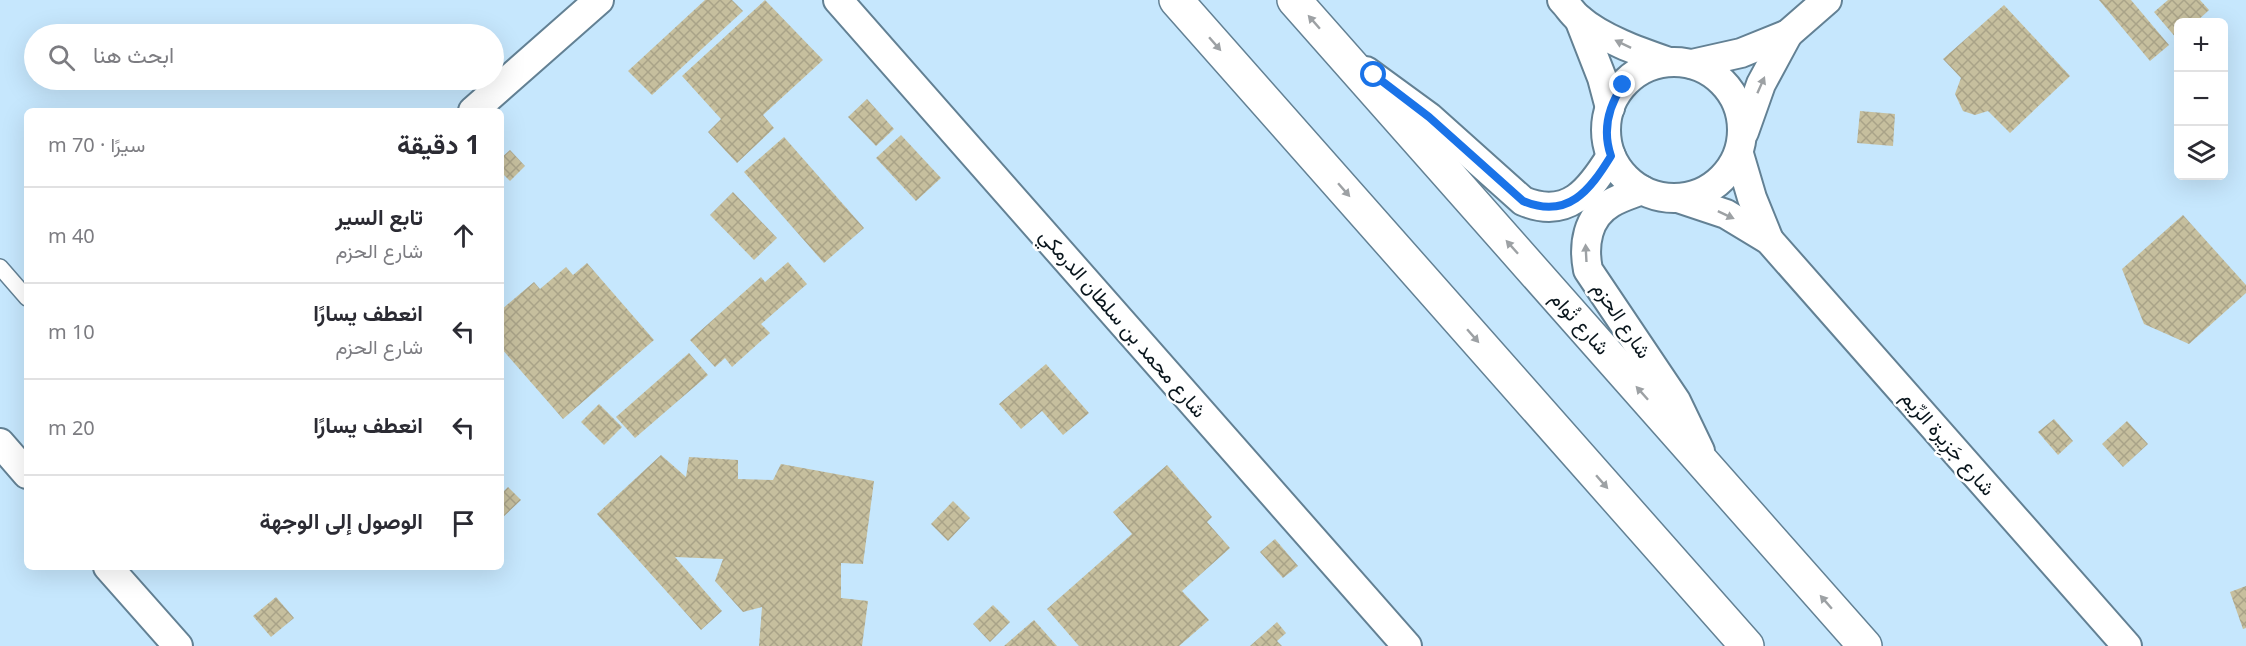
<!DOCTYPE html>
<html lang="ar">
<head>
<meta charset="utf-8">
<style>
	body { margin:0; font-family:"Noto Sans",Vazirmatn,sans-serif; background:#f2f2f3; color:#2b2b33; direction:rtl }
	.controls { position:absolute; right:18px; top:18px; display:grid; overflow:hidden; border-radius:9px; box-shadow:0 6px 24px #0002 }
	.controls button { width:54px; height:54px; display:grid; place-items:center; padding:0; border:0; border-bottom:2px solid #e1e1e2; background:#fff; color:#2b2b33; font:30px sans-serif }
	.stop { position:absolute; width:18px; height:18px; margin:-14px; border:4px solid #1a73e8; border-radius:50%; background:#fff }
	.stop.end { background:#1a73e8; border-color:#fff; box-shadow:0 2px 6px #0008 }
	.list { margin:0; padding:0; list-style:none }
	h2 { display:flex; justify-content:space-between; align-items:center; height:78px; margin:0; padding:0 24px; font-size:26px }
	h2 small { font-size:20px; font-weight:400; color:#7c7c81 }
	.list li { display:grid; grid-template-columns:39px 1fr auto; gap:18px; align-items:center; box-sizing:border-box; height:96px; padding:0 24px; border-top:2px solid #e1e1e2 }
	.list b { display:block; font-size:22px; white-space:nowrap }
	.list p { margin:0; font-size:20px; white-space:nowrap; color:#7c7c81 }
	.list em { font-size:20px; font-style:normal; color:#7c7c81 }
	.icon { flex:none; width:33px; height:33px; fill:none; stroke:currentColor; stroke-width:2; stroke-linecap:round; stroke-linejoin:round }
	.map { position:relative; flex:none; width:2246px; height:646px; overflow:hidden; direction:ltr }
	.search { position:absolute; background:#fff; box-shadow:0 6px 24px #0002; left:24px; top:24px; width:480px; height:66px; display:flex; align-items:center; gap:15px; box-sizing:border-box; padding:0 21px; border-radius:33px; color:#7c7c81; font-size:22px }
	.panel { position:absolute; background:#fff; box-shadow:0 6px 24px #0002; left:24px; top:108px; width:480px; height:462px; border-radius:9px; direction:rtl }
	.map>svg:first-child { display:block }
	.building { fill:url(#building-cross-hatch) }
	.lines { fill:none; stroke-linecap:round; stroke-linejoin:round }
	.service-casing { stroke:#638194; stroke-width:18 }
	.minor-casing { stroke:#638194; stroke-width:32 }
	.primary-casing { stroke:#638194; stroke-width:36 }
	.service { stroke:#fff; stroke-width:15 }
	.minor { stroke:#fff; stroke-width:28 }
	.primary { stroke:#fff; stroke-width:33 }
	.oneway { fill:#9da1a4 }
	.route { stroke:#1a73e8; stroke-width:8 }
	.labels { text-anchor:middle; stroke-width:5; stroke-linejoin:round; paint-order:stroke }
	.street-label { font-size:20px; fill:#09151c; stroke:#fff }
</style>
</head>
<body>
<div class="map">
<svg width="2246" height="646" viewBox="0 0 2246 646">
	<defs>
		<pattern id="building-cross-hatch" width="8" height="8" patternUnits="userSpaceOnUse" patternTransform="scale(1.5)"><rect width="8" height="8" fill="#c6bf9e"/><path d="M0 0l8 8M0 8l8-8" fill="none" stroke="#a9a388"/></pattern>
	</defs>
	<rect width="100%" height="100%" fill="#c6e7fd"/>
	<!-- building -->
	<g class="building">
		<polygon points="705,0 732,0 743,11 652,95 628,71"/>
		<polygon points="765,0 823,60 763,115 774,128 737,163 708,132 721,119 682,76"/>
		<polygon points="2099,0 2131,0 2169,45 2150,61"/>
		<polygon points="2168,0 2200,0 2209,10 2196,22 2178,22 2177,39 2154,12"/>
		<polygon points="2004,5 2070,76 2010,133 1988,111 1975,115 1963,111 1955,94 1961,78 1943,59"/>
		<polygon points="867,99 894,129 876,146 848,117"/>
		<polygon points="1860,111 1895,114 1893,146 1857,143"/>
		<polygon points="901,135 941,178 916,201 876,158"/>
		<polygon points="784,137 864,228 824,263 744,172"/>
		<polygon points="510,150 525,166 510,181 501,172 501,158"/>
		<polygon points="733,192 777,238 754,260 710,215"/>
		<polygon points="2183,215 2246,285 2246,293 2189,344 2144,324 2122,269"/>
		<polygon points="788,262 807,284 761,324 770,333 732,367 725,358 715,367 690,340 761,277 765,282"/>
		<polygon points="587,263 654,340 563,419 501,348 501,310 534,282 540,289 566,267 573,275"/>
		<polygon points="689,353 708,375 635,438 616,417"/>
		<polygon points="1046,364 1089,413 1063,435 1042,411 1021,429 999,404"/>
		<polygon points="599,404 622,427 604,445 581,422"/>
		<polygon points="2054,419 2073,441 2058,455 2038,432"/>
		<polygon points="2127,421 2148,444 2123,467 2102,444"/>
		<polygon points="661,455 686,477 689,457 738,460 738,479 773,480 781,464 874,481 863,564 841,563 841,598 868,601 862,646 759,646 762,607 743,612 715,581 723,559 675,557 722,611 701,630 597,514"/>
		<polygon points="1167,465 1212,517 1207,522 1230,548 1182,591 1209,620 1179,646 1079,646 1047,609 1132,534 1113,512"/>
		<polygon points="508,487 521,500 501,519 501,494"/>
		<polygon points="953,501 970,518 948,541 931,524"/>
		<polygon points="1275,539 1298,566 1283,578 1260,552"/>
		<polygon points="2246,586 2246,628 2243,629 2230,592"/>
		<polygon points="276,597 294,618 271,637 253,616"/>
		<polygon points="993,605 1010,622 990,642 973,624"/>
		<polygon points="1034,620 1057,646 1004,646"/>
		<polygon points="1277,622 1286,633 1277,641 1282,646 1250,646"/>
	</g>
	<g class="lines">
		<defs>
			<polyline id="service" points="0,267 27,298"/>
			<g id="minor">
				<polyline points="838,0 1407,646"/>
				<path d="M1562,0C1568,6 1572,13 1578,18C1602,39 1640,52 1669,62"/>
				<polyline points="1579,19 1602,78 1610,108"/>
				<circle cx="1674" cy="130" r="68"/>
				<polyline points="1692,64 1741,53 1788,34 1827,0"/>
				<path d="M1366,71L1429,117L1523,201C1568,220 1590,190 1611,156"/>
				<polyline points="473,111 599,0"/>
				<polyline points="1744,132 1761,84 1788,34"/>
				<polyline points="1739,154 1752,198 1769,240"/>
				<path d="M1642,190C1632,194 1621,197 1611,203C1587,217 1583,245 1588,270L1676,401L1700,451"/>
				<polyline points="1678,198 1726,214 1769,240 2127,646"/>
				<polyline points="0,443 27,474"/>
				<polyline points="108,567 178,646"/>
			</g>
			<g id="primary">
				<polyline points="1176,0 1747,646"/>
				<polyline points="1294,0 1865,646"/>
			</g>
		</defs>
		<!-- service casing -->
		<use href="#service" class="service-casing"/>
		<!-- minor casing -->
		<use href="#minor" class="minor-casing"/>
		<!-- primary casing -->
		<use href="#primary" class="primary-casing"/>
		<!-- service -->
		<use href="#service" class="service"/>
		<!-- minor -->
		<use href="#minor" class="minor"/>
		<!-- primary -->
		<use href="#primary" class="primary"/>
	</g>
	<!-- one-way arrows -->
	<defs><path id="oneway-solid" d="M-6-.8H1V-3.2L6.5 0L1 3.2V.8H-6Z" transform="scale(1.5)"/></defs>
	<g class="oneway">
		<use href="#oneway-solid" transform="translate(1314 22) rotate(-131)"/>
		<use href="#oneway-solid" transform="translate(1215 44) rotate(49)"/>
		<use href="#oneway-solid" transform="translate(1623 44) rotate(-154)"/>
		<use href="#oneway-solid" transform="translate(1761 85) rotate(-66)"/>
		<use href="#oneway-solid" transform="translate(1344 190) rotate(49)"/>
		<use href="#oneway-solid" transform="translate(1726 215) rotate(25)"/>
		<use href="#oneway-solid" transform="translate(1512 247) rotate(-132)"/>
		<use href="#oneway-solid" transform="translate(1586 253) rotate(-93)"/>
		<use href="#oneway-solid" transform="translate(1473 336) rotate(49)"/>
		<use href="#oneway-solid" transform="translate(1642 393) rotate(-132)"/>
		<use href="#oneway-solid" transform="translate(1602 482) rotate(49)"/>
		<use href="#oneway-solid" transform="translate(1826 602) rotate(-131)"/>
	</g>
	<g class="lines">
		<!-- route -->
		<path class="route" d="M1374,75L1429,117L1523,201C1568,220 1590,190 1611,156C1602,130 1608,107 1623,85"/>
	</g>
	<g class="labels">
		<!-- street labels -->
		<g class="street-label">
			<text transform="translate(1622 320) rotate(56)" y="7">شارع الحزم</text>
			<text transform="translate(1123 323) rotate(49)" y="7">شارع محمد بن سلطان الدرمكي</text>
			<text transform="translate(1580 323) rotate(48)" y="7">شارع تُوام</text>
			<text transform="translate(1948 443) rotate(49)" y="7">شارع جَزِيرة الرِّيم</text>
		</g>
	</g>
</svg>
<div class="controls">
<button>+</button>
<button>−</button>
<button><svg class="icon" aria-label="layers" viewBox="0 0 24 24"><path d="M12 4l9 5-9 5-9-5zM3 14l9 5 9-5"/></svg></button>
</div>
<div class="stop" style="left:1374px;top:75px"></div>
<div class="stop end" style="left:1623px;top:85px"></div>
<div class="search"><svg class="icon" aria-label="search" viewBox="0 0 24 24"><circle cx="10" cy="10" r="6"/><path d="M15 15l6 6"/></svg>ابحث هنا</div>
<section class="panel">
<h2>1 دقيقة<small>سيرًا · 70 m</small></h2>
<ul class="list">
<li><svg class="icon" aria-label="ahead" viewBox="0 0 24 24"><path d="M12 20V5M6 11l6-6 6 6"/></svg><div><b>تابع السير</b><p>شارع الحزم</p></div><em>40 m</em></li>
<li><svg class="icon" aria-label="left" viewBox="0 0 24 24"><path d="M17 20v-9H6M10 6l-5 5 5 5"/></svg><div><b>انعطف يسارًا</b><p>شارع الحزم</p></div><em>10 m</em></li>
<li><svg class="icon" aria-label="left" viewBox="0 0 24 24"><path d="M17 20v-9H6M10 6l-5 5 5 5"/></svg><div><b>انعطف يسارًا</b></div><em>20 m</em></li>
<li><svg class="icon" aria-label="arrive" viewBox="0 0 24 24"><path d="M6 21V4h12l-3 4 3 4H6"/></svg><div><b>الوصول إلى الوجهة</b></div></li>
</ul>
</section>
</div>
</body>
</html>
